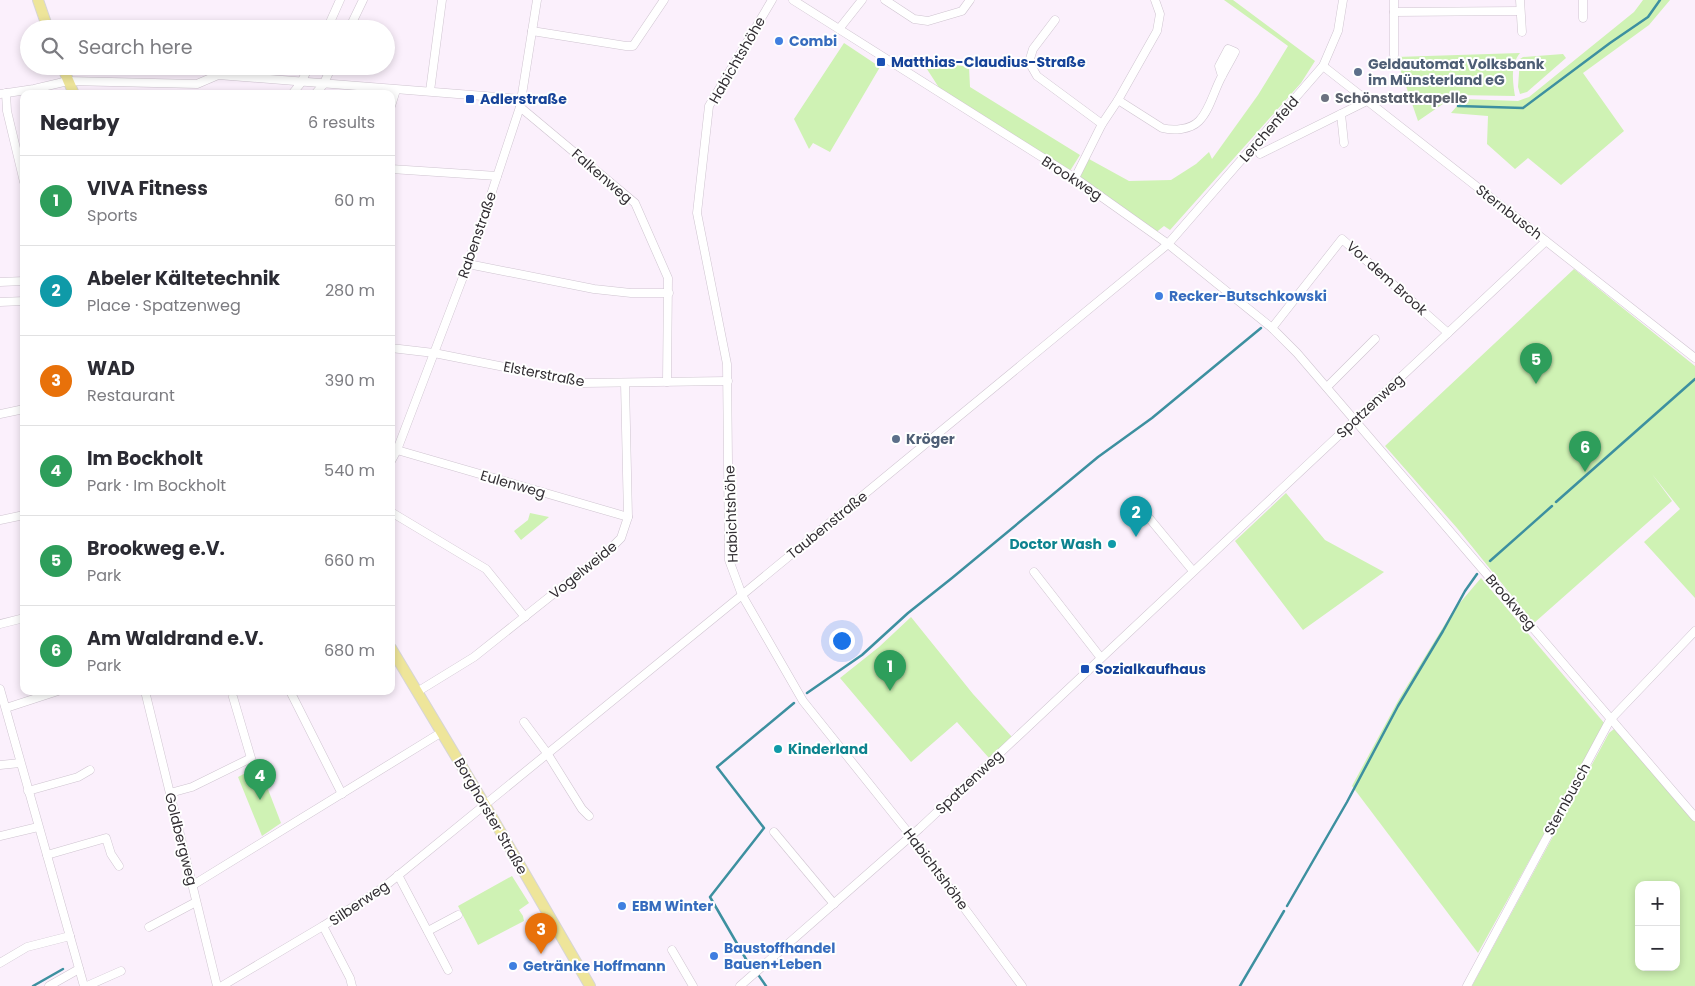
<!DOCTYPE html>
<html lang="en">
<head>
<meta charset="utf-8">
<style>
	body { margin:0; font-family:Poppins,sans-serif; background:#f2f2f3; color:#2b2b33 }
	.controls { position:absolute; right:15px; bottom:15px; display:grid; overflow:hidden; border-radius:10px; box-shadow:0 2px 8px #0003 }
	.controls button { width:45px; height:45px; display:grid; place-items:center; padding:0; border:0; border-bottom:1px solid #e1e1e2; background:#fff; color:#2b2b33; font:25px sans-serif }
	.you { position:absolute; left:841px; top:640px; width:18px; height:18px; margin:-12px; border:4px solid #fff; border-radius:50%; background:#1a73e8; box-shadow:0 0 0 8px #1a73e833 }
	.badge { display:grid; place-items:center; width:32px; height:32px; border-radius:50%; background:#ca3c6b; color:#fff; font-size:16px; font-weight:700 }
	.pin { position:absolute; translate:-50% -41px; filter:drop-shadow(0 1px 2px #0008) }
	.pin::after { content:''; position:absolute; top:26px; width:18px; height:15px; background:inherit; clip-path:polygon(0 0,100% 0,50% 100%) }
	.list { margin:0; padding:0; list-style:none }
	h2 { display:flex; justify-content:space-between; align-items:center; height:65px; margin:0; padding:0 20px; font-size:21px }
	h2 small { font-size:16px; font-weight:400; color:#7c7c81 }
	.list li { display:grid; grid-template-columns:32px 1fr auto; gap:15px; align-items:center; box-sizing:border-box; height:90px; padding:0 20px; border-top:1px solid #e1e1e2 }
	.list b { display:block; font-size:19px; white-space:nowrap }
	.list p { margin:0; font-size:16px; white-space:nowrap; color:#7c7c81 }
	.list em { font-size:16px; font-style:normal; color:#7c7c81 }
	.icon { flex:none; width:28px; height:28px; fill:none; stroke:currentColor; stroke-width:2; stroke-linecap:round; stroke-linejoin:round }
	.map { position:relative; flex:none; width:1695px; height:986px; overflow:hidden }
	.search { position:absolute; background:#fff; box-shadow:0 2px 8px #0003; left:20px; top:20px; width:375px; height:55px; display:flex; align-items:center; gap:12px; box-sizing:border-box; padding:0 18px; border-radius:28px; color:#7c7c81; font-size:19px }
	.panel { position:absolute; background:#fff; box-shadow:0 2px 8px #0003; left:20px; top:90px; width:375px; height:605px; border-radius:10px }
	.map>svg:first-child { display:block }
	.green { fill:#cff2b4; fill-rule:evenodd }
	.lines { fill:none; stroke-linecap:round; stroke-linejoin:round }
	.stream { stroke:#3d90a0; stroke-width:2.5 }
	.minor-casing { stroke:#cfc4d0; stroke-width:9 }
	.major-casing { stroke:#d6d5d6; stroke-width:12 }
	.minor { stroke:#fff; stroke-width:8 }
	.major { stroke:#eee59a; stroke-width:10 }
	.shop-dot { fill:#3f7fe0; stroke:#fff; stroke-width:2 }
	.transit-dot { fill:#1a4fb4; stroke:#fff; stroke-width:2 }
	.service-dot { fill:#5c6f8a; stroke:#fff; stroke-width:2 }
	.worship-dot { fill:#6b7280; stroke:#fff; stroke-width:2 }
	.culture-dot { fill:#0f9aa8; stroke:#fff; stroke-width:2 }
	.labels { text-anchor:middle; stroke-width:4; stroke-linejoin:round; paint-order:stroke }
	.shop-label { font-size:14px; font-weight:bold; fill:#366cbe; stroke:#fff; text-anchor:start }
	.street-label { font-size:14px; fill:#322e33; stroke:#fff }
	.transit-label { font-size:14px; font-weight:bold; fill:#164399; stroke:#fff; text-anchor:start }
	.service-label { font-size:14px; font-weight:bold; fill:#4e5e75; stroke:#fff; text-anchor:start }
	.worship-label { font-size:14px; font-weight:bold; fill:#5b616d; stroke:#fff; text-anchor:start }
	.culture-label { font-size:14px; font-weight:bold; fill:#0d838f; stroke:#fff; text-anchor:end }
</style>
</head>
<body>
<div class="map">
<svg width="1695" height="986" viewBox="0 0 1695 986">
	<rect width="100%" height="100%" fill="#fbf0fc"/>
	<!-- green -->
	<g class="green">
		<polygon points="1224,0 1233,0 1315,61 1301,83 1170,230 1164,226 1154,234 1075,178 1081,166 1089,159 1129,181 1171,180 1196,164 1209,152 1212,159 1258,95 1288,46"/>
		<polygon points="1643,0 1670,0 1649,25 1583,73 1624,131 1561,185 1528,158 1515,169 1487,144 1488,116 1451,113 1463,99 1518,101 1529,97 1634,12"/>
		<polygon points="844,43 880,67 830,152 813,143 809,149 794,119"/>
		<path d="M1520,53C1510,65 1513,82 1515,96L1456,95L1418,121L1396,57Z"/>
		<polygon points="1563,54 1566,58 1527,92 1520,94 1518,87 1520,59 1523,57"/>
		<polygon points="956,65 969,67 970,87 1080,155 1068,174 945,97 925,66"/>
		<polygon points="1574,269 1695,366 1695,598 1644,542 1680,509 1652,474 1672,501 1534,623 1457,528 1385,446"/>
		<polygon points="1286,493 1325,540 1384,572 1303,630 1235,541"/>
		<polygon points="530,513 549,517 521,540 514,531 528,520"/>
		<polygon points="1481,578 1605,724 1478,953 1352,786 1399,699 1453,611"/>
		<polygon points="911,617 973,694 1012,737 989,758 957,722 911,762 840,678 879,647"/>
		<path d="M1614,729L1695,818V986H1472L1609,733ZM1639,885H1676V967H1639Z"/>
		<polygon points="259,766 281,823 262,836 238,777"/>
		<polygon points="512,876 529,903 519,910 523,916 524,921 478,945 458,906"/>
	</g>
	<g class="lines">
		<!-- stream -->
		<g class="stream">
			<polyline points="1458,106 1523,108 1610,43 1648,17 1660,0"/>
			<polyline points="1556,502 1695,379"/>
			<polyline points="1490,561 1552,506"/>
			<polyline points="807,693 862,655 908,613 952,578 1098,457 1152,418 1261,328"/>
			<polyline points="1287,906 1347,802 1398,706 1443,631 1465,591 1477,574"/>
			<polyline points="750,966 710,897 764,828 717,767 794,703"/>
			<polyline points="757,973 766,986"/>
			<polyline points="33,986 63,969"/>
			<polyline points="1240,986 1284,911"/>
		</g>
		<defs>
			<g id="minor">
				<polyline points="772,0 709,106 697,213 727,364 729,560 742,595 803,701 911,836 1022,986"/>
				<polyline points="793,0 1075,178 1168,244 1272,328 1297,353 1695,817"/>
				<polyline points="885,0 914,19 928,21 962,11 970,0"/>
				<polyline points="1520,0 1522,32"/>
				<polyline points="1583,0 1583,18"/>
				<polyline points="1394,12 1520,11"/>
				<polyline points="1055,20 1033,49 1029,62 1037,76 1102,124"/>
				<polyline points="327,29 340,0"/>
				<polyline points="349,29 363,0"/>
				<polyline points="839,29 862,0"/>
				<polyline points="532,31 626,46 633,46 664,0"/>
				<polyline points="1394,55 1394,0"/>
				<polyline points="1323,66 1695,358"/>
				<polyline points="430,91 442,0"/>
				<polyline points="6,93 7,111 24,182"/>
				<polyline points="0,94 34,89 68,81 197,84 218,75 521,99"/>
				<polyline points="292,94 301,83 309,66"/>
				<polyline points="315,94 323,85 332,66"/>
				<path d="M1118,100L1162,128C1173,131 1190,130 1199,121C1210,110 1214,90 1222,76C1226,68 1231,60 1235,52L1228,49L1219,66L1222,76"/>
				<polyline points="391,106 396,90"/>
				<polyline points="520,107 635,203 668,278 667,382"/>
				<polyline points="1341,114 1344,143"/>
				<polyline points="1260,154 1367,101"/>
				<polyline points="391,169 497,176"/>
				<polyline points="1075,178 1102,124 1118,100 1157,31 1160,14 1155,0"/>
				<polyline points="468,264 594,289 631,293 669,293"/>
				<polyline points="0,282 24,281"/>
				<polyline points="0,302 24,301"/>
				<polyline points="1272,328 1342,239 1448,333"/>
				<polyline points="391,348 434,353 584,383 728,381"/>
				<polyline points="1327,387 1375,339"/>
				<polyline points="0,414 24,409"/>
				<polyline points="397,450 628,517"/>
				<polyline points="391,461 397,450 468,264 520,107 537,0"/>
				<polyline points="1135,501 1193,571"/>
				<polyline points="391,512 486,569 525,617"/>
				<polyline points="0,520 24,515"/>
				<polyline points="1034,572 1101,658"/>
				<polyline points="0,624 24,618"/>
				<polyline points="0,689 84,986"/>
				<polyline points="145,691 217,986"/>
				<polyline points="290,691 342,794"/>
				<polyline points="417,692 474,657 611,548 621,538 628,517 625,383"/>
				<polyline points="6,708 58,691"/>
				<polyline points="524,722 547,753 582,809 589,816"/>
				<polyline points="0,765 20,763"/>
				<polyline points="28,791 78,777 90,770"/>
				<polyline points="170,793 192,787 251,758 233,697"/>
				<polyline points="774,832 834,904"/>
				<polyline points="0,836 38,827"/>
				<polyline points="47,855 106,838 111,854 119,866"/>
				<polyline points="398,875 448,970"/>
				<polyline points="193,885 442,732"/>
				<polyline points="323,926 350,978 352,986"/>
				<polyline points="149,927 196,902"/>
				<polyline points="428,931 458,915"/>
				<polyline points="672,950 693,986"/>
				<polyline points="0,963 27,947 70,936"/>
				<polyline points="49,986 79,969"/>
				<polyline points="87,986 121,971"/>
				<polyline points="222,986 323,926 384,887 742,595 1168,244 1323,66 1338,31 1343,0"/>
				<polyline points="740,986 920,828 1546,241"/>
				<polyline points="1467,986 1610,720 1695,631"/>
			</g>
			<g id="major">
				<polyline points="38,0 48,29"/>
				<polyline points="62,66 74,94"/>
				<polyline points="391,648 485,805 590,986"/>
			</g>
		</defs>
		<!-- minor casing -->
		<use href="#minor" class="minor-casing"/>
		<!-- major casing -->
		<use href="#major" class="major-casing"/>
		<!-- minor -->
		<use href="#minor" class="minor"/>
		<!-- major -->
		<use href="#major" class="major"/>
	</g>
	<!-- markers -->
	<g class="shop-dot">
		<circle cx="779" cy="41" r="5"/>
		<circle cx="1159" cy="296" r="5"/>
		<circle cx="622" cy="906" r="5"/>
		<circle cx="714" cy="956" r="5"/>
		<circle cx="513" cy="966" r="5"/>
	</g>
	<g class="transit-dot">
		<rect x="876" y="57" width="10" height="10" rx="2.5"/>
		<rect x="465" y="94" width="10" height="10" rx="2.5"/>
		<rect x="1080" y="664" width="10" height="10" rx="2.5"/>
	</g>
	<g class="service-dot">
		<circle cx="1358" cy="72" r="5"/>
		<circle cx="896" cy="439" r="5"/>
	</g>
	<circle class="worship-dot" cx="1325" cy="98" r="5"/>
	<g class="culture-dot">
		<circle cx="1112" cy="544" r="5"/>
		<circle cx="778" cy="749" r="5"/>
	</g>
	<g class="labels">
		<!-- shop labels -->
		<g class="shop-label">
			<text x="789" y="46">Combi</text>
			<text x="1169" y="301">Recker-Butschkowski</text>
			<text x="632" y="911">EBM Winter</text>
			<text x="724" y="953">Baustoffhandel<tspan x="724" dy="16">Bauen+Leben</tspan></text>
			<text x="523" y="971">Getränke Hoffmann</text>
		</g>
		<!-- street labels -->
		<g class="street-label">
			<text transform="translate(737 60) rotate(-60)" y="5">Habichtshöhe</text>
			<text transform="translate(1269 129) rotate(-49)" y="5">Lerchenfeld</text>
			<text transform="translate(602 176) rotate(41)" y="5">Falkenweg</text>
			<text transform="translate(1072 178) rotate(33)" y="5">Brookweg</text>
			<text transform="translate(1509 212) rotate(38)" y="5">Sternbusch</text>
			<text transform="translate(477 235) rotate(-71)" y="5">Rabenstraße</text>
			<text transform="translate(1387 278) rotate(42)" y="5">Vor dem Brook</text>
			<text transform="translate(544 374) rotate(11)" y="5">Elsterstraße</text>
			<text transform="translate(1370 406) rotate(-43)" y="5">Spatzenweg</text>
			<text transform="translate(513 484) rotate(16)" y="5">Eulenweg</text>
			<text transform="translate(731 514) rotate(-92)" y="5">Habichtshöhe</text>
			<text transform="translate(827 525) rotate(-39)" y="5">Taubenstraße</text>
			<text transform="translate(583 570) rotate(-39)" y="5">Vogelweide</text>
			<text transform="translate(1511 602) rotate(49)" y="5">Brookweg</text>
			<text transform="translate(969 782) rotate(-43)" y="5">Spatzenweg</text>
			<text transform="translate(1567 799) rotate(-61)" y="5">Sternbusch</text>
			<text transform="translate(491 816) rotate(60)" y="5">Borghorster Straße</text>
			<text transform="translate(181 839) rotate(76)" y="5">Goldbergweg</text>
			<text transform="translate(936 869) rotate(53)" y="5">Habichtshöhe</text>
			<text transform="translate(359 903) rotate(-34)" y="5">Silberweg</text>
		</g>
		<!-- transit labels -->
		<g class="transit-label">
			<text x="891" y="67">Matthias-Claudius-Straße</text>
			<text x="480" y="104">Adlerstraße</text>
			<text x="1095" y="674">Sozialkaufhaus</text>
		</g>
		<!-- service labels -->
		<g class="service-label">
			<text x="1368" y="69">Geldautomat Volksbank<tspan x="1368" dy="16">im Münsterland eG</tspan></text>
			<text x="906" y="444">Kröger</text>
		</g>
		<!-- worship labels -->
		<g class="worship-label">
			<text x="1335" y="103">Schönstattkapelle</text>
		</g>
		<!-- culture labels -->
		<g class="culture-label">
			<text x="1102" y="549">Doctor Wash</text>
			<text x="788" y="754" text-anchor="start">Kinderland</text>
		</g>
	</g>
</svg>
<div class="controls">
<button>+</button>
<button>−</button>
</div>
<div class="you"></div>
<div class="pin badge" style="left:890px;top:691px;background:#2e9e5b">1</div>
<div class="pin badge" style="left:1136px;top:537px;background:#0f9aa8">2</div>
<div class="pin badge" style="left:541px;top:954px;background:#e8710a">3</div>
<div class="pin badge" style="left:260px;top:800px;background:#2e9e5b">4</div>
<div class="pin badge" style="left:1536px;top:384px;background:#2e9e5b">5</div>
<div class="pin badge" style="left:1585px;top:472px;background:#2e9e5b">6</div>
<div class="search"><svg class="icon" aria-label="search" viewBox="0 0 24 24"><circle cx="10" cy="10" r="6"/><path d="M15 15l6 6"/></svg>Search here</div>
<section class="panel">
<h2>Nearby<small>6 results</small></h2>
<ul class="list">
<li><span class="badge" style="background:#2e9e5b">1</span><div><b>VIVA Fitness</b><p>Sports</p></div><em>60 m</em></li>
<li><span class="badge" style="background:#0f9aa8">2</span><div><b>Abeler Kältetechnik</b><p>Place · Spatzenweg</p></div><em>280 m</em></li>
<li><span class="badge" style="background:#e8710a">3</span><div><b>WAD</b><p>Restaurant</p></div><em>390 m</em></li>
<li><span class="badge" style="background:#2e9e5b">4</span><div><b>Im Bockholt</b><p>Park · Im Bockholt</p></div><em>540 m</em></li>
<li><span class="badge" style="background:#2e9e5b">5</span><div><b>Brookweg e.V.</b><p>Park</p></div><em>660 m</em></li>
<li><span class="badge" style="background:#2e9e5b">6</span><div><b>Am Waldrand e.V.</b><p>Park</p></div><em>680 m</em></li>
</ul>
</section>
</div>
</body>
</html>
